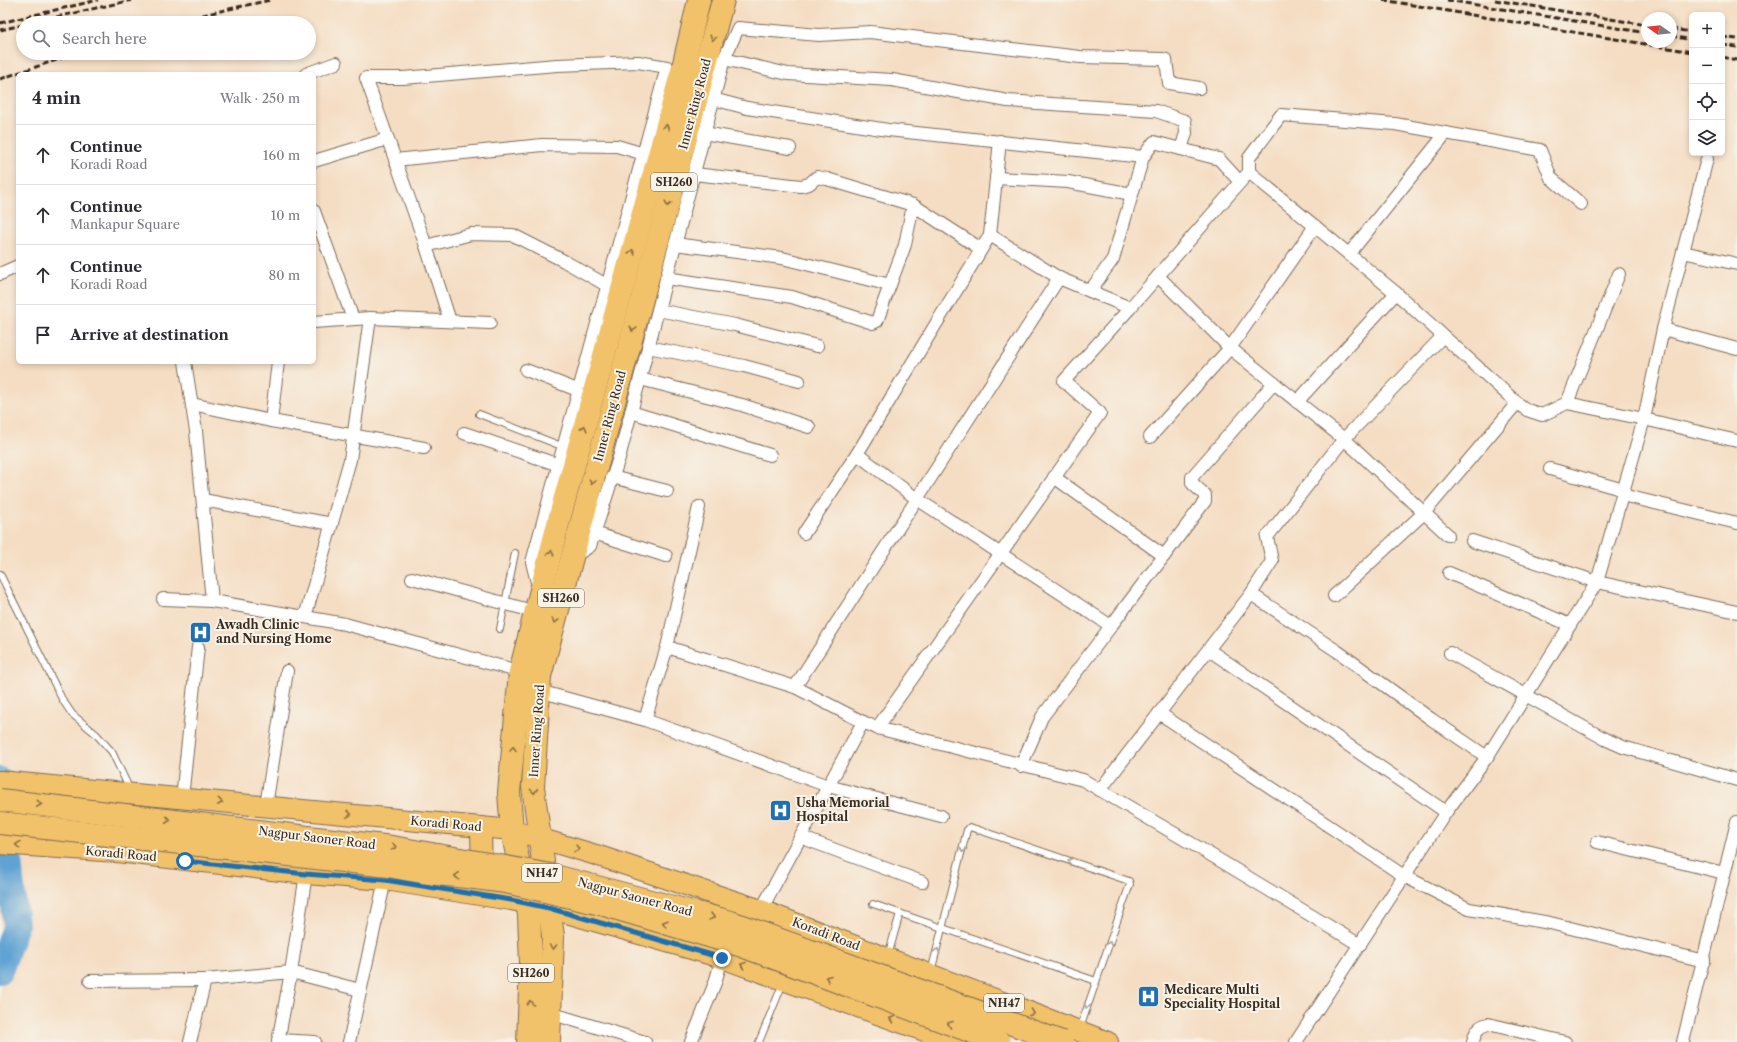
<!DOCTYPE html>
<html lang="en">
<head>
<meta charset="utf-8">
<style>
	body { margin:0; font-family:"Libre Caslon Text",serif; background:#f7f7f7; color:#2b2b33 }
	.controls { position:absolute; right:12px; top:12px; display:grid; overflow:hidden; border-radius:6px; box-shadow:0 2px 6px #0003 }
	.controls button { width:36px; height:36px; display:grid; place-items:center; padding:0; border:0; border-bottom:1px solid #e1e1e2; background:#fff; color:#2b2b33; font:20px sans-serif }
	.compass { position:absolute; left:1641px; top:12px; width:36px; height:36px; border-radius:50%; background:#fff; box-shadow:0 2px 6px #0003; rotate:285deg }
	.stop { position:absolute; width:12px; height:12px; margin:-9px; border:3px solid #1f6fb2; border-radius:50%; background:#fff }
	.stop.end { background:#1f6fb2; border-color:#fff; box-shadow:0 1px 4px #0008 }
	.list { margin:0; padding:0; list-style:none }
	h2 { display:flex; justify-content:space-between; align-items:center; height:52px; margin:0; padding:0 16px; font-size:17px }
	h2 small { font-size:13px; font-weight:400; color:#7c7c81 }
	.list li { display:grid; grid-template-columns:26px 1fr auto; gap:12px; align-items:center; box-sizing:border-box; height:60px; padding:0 16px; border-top:1px solid #e1e1e2 }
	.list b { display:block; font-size:15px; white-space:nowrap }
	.list p { margin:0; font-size:13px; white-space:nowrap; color:#7c7c81 }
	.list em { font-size:13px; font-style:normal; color:#7c7c81 }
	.icon { flex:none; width:22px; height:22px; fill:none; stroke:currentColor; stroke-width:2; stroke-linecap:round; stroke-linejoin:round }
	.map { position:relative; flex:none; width:1737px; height:1042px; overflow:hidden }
	.search { position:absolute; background:#fff; box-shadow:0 2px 6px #0003; left:16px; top:16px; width:300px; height:44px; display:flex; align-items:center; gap:10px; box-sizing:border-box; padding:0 14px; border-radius:22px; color:#7c7c81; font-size:15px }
	.panel { position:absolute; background:#fff; box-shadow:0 2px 6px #0003; left:16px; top:72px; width:300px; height:292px; border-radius:6px }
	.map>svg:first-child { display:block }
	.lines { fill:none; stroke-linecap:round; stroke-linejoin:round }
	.river { stroke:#5fa2d3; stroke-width:26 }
	.lane-casing { stroke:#7c6958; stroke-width:8 }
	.street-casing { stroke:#7c6958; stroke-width:14 }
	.primary-casing { stroke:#7c6958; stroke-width:22 }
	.highway-casing { stroke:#7c6958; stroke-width:24 }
	.lane { stroke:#fff; stroke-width:6 }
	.street { stroke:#fff; stroke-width:12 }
	.primary { stroke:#f2c26a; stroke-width:20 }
	.highway { stroke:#f2c26a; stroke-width:22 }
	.rail { stroke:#3b2a1e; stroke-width:3; stroke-dasharray:6 3; stroke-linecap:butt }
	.highway-bridge-casing { stroke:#7c6958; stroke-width:24; stroke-linecap:butt }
	.highway-bridge { stroke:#f2c26a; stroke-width:22 }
	.oneway { stroke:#8d6e40 }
	.oneway2 { stroke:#a79f9a }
	.route { stroke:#1f6fb2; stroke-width:5 }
	.labels { text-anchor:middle; stroke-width:4; stroke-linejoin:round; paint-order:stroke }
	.shield { fill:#f7f3e8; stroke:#73665b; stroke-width:1 }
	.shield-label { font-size:11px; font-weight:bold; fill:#3b2a1e }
	.street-label { font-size:12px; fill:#3b2a1e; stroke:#f7f3e8 }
	.poi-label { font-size:12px; font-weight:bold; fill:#3b2a1e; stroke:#f7f3e8; text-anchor:start }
</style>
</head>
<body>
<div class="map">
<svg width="1737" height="1042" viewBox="0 0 1737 1042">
	<rect width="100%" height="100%" fill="#f7f3e8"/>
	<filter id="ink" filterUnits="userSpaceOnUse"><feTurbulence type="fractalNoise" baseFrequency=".025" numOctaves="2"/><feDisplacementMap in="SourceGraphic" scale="8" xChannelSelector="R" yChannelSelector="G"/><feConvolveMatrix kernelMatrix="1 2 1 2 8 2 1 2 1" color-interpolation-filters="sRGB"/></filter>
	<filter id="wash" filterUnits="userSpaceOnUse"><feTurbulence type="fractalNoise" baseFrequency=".012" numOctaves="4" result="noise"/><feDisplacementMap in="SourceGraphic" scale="16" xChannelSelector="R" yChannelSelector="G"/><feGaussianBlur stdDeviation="0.9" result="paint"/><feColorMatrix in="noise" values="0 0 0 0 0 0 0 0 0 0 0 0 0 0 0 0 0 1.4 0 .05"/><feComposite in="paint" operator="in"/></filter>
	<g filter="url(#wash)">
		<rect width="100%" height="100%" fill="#f5ddc3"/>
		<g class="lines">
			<!-- river -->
			<polyline class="river" points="0,780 16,925 0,971"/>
		</g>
	</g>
	<g filter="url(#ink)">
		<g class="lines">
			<defs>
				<g id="lane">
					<polyline points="479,414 564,447"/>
					<polyline points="0,574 62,699 72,714 96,734 112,752 130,790"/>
					<polyline points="500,629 515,553"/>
					<polyline points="873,904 1096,981"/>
					<polyline points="888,956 900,913"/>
					<polyline points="931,972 967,830 970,827 1129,881 1130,884 1080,1028"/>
					<polyline points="759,1042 783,983"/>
				</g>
				<g id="street">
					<polyline points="724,59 788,74 892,80 1008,101 1156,111 1185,121 1186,133 1181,149"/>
					<polyline points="306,74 336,63"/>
					<polyline points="713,99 747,108 888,130 1143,157"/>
					<polyline points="704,133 790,148"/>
					<polyline points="395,160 542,145 617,146 644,154"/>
					<polyline points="314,161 388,139"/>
					<polyline points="1249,172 1249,158 1281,115 1395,124 1540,150 1551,178 1581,204"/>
					<polyline points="694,174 801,186 809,184 817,177 827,179 913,205 981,249"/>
					<polyline points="996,178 1068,182 1132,194"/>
					<polyline points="314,211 353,319"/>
					<polyline points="990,235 1000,141"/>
					<polyline points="426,246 471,234 513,235 564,261 608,286"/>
					<polyline points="1683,252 1737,264"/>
					<polyline points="1349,254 1446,133"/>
					<polyline points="0,274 18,266"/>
					<polyline points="1158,276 1230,348 1344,439 1448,535"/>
					<polyline points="666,278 792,297 873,323 877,321 890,285 782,258 675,244"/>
					<polyline points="890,285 905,245 913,205"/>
					<polyline points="1090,291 1113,259 1143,157 1154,142 1219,159 1240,182"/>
					<polyline points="658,310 735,325 817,346"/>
					<polyline points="450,321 426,246 366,78 403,78 557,65 638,62 667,67 532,562 538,586"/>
					<polyline points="314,322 370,318 490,323"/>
					<polyline points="1663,329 1737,349"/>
					<polyline points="648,347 744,366 799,381"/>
					<polyline points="185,362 196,431 212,601"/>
					<polyline points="526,370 580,391"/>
					<polyline points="640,379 742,405 809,427"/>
					<polyline points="1297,402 1396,293"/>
					<polyline points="1567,403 1619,274"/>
					<polyline points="192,404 271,421 424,448"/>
					<polyline points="631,412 770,455"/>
					<polyline points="271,421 278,362"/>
					<polyline points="464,433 559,465"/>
					<polyline points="1150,437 1230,348 1315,226"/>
					<polyline points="1550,469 1624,490"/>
					<polyline points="612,477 667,491"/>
					<polyline points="1054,477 1164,556 1111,626"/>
					<polyline points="1622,495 1737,523"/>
					<polyline points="203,500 332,524"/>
					<polyline points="594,533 666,556"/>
					<polyline points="804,533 857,454"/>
					<polyline points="1472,541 1597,582 1737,612"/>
					<polyline points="1164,556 1205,501 1205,495 1192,483 1192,477 1274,383"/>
					<polyline points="573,557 590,546 619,458 724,59 738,28 819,35 870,32 1080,57 1163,59 1166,60 1169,83 1199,88"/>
					<polyline points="1449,573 1570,625"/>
					<polyline points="412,578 536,612"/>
					<polyline points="1251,594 1337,651 1431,719 1487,757"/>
					<polyline points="1334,596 1425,512 1517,403"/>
					<polyline points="163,599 212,601 345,624 525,673"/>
					<polyline points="305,617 350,460 370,318"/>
					<polyline points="667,647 795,687 863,722 877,728 1083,780 1206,852 1360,945"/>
					<polyline points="1209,650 1446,812"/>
					<polyline points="1450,653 1605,739 1623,747 1737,780"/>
					<polyline points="795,687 917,499 857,454 990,235 1059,278"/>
					<polyline points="539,691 645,720 828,786 941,816"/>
					<polyline points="1159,713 1404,876 1469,909 1550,923 1704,961"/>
					<polyline points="645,720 667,647 699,507"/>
					<polyline points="877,728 1100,413 1064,381 1130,308"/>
					<polyline points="1021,766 1042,717 1111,626 917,499 1059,278 1130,308 1249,172 1396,293 1517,403 1527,410 1542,415 1567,403 1644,419 1663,329 1707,159"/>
					<polyline points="1100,790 1251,594 1272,561 1267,537 1344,439 1442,337"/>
					<polyline points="182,798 198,647"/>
					<polyline points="266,806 287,671"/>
					<polyline points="800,837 922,882"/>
					<polyline points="1597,842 1724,873"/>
					<polyline points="761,910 863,722"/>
					<polyline points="90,981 205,980"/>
					<polyline points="550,1013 645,1042"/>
					<polyline points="278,1040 315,1042"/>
					<polyline points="190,1042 205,980 291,972 360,990"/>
					<polyline points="278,1042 291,972 306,874"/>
					<polyline points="349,1042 385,880"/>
					<polyline points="691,1042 715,983 722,958"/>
					<polyline points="1296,1042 1446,812 1487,757 1597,582 1644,419 1737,441"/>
					<path d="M1473,1042C1475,1032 1478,1026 1488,1024L1565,1042"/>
					<polyline points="1683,1042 1737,822"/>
				</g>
				<g id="primary">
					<polyline points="0,781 512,830 596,855 761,910 1108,1042"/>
					<polyline points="481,827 482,879"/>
					<polyline points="0,844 117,852 306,874 385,880 511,900 549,908 722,958 955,1042"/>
				</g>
				<g id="highway">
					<polyline points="528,1042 531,963 529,915 512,830 509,793 520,672 560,516 683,67 699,0"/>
					<polyline points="549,1042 553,936 533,787 540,676 723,0"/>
				</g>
			</defs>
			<!-- lane casing -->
			<use href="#lane" class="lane-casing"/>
			<!-- street casing -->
			<use href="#street" class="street-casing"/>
			<!-- primary casing -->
			<use href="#primary" class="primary-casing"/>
			<!-- highway casing -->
			<use href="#highway" class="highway-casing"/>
			<!-- lane -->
			<use href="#lane" class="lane"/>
			<!-- street -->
			<use href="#street" class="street"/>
			<!-- primary -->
			<use href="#primary" class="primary"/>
			<!-- highway -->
			<use href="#highway" class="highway"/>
			<!-- rail -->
			<g class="rail">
				<polyline points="1383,0 1692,52"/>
				<polyline points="1447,0 1647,33"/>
				<polyline points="1495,0 1647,25"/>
				<polyline points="0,23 98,0"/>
				<polyline points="30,23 132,0"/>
				<polyline points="176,23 207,14 270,0"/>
				<polyline points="1671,29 1692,32"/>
				<polyline points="0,30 23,25"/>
				<polyline points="1671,36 1692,40"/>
				<polyline points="1722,37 1737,39"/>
				<polyline points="1722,45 1737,47"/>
				<polyline points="1722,57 1737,60"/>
				<polyline points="0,79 77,53"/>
			</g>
			<defs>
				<g id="highway-bridge">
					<polyline points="0,800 392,847 551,875 731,922 1062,1042"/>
					<polyline points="0,823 388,866 424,873 467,877 506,882 601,904 742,946 999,1042"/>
				</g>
			</defs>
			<!-- highway-bridge casing -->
			<use href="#highway-bridge" class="highway-bridge-casing"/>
			<!-- highway-bridge -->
			<use href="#highway-bridge" class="highway-bridge"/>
		</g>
		<!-- one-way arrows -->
		<defs><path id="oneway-chevron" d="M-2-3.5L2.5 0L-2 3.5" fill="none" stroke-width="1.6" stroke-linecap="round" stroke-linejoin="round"/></defs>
		<g class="oneway">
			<use href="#oneway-chevron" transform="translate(713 38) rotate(105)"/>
			<use href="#oneway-chevron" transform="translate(666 127) rotate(-75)"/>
			<use href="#oneway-chevron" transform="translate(668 204) rotate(105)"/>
			<use href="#oneway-chevron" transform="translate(632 252) rotate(-75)"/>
			<use href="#oneway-chevron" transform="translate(633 329) rotate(105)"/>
			<use href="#oneway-chevron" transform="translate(584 428) rotate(-75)"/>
			<use href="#oneway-chevron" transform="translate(592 482) rotate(105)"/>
			<use href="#oneway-chevron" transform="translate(551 553) rotate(-76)"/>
			<use href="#oneway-chevron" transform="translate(555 621) rotate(105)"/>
			<use href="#oneway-chevron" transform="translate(513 749) rotate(-85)"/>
			<use href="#oneway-chevron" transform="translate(534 791) rotate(85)"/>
			<use href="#oneway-chevron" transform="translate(220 802) rotate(6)"/>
			<use href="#oneway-chevron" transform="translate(39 804) rotate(6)"/>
			<use href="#oneway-chevron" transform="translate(349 814) rotate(5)"/>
			<use href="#oneway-chevron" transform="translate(168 820) rotate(7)"/>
			<use href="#oneway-chevron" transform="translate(18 845) rotate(-175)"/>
			<use href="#oneway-chevron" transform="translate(394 847) rotate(9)"/>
			<use href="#oneway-chevron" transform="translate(577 849) rotate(17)"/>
			<use href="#oneway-chevron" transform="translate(457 876) rotate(-176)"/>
			<use href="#oneway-chevron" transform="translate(712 917) rotate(15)"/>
			<use href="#oneway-chevron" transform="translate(665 923) rotate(-162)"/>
			<use href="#oneway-chevron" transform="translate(553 947) rotate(92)"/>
			<use href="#oneway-chevron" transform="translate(743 965) rotate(-160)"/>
			<use href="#oneway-chevron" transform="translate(828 978) rotate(-159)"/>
			<use href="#oneway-chevron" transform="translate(530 1003) rotate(-89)"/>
			<use href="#oneway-chevron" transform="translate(1032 1013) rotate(21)"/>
			<use href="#oneway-chevron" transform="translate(892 1019) rotate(-160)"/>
			<use href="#oneway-chevron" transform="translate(950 1024) rotate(-159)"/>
		</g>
		<g class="oneway2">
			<use href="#oneway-chevron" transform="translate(963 850) rotate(104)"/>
			<use href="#oneway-chevron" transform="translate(1070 861) rotate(-161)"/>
			<use href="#oneway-chevron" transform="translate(1109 944) rotate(-71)"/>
			<use href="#oneway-chevron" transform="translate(937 951) rotate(-74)"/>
			<use href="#oneway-chevron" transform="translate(1087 1006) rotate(109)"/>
		</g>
	</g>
	<g class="lines" filter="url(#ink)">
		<!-- route -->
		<polyline class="route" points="185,861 306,874 385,880 511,900 549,908 722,958"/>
	</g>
	<!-- icons -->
	<defs>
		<symbol id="hospital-square" viewBox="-11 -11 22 22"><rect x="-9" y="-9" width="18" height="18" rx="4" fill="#1f6fb2" stroke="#f7f3e8"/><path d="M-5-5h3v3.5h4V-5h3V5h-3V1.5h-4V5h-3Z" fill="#fff"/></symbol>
	</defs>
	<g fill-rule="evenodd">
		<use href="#hospital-square" x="188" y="620" width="25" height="25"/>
		<use href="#hospital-square" x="768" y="798" width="25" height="25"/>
		<use href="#hospital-square" x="1136" y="984" width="25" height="25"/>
	</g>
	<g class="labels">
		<!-- shield labels -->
		<g class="shield">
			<rect x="651" y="173" width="46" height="18" rx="3"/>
			<rect x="538" y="589" width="46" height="18" rx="3"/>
			<rect x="522" y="864" width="40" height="18" rx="3"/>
			<rect x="508" y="964" width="46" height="18" rx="3"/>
			<rect x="984" y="994" width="40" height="18" rx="3"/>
		</g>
		<g class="shield-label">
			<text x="674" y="186">SH260</text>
			<text x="561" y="602">SH260</text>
			<text x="542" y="877">NH47</text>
			<text x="531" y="977">SH260</text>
			<text x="1004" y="1007">NH47</text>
		</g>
		<!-- street labels -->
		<g class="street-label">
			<text transform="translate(695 104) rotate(-75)" y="4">Inner Ring Road</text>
			<text transform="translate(610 416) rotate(-75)" y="4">Inner Ring Road</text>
			<text transform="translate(537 731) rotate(-86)" y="4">Inner Ring Road</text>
			<text transform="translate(446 824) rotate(5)" y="4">Koradi Road</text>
			<text transform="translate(317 838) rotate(7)" y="4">Nagpur Saoner Road</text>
			<text transform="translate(121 854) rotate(5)" y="4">Koradi Road</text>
			<text transform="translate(635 897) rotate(15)" y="4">Nagpur Saoner Road</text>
			<text transform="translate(826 934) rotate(21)" y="4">Koradi Road</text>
		</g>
		<!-- poi labels -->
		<g class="poi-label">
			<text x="216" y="629">Awadh Clinic<tspan x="216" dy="14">and Nursing Home</tspan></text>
			<text x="796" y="807">Usha Memorial<tspan x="796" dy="14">Hospital</tspan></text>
			<text x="1164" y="994">Medicare Multi<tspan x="1164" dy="14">Speciality Hospital</tspan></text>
		</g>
	</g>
</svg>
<div class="controls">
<button>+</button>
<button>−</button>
<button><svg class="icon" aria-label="locate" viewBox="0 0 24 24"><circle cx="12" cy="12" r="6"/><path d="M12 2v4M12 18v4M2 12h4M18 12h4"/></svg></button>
<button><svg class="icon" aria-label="layers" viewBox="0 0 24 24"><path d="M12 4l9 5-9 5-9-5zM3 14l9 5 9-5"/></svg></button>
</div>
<svg class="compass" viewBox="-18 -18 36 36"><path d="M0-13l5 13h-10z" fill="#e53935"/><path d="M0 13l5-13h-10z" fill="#7c7c81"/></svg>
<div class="stop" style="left:185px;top:861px"></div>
<div class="stop end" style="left:722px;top:958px"></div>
<div class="search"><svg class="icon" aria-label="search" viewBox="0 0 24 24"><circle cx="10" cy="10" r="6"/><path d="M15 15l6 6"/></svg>Search here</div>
<section class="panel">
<h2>4 min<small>Walk · 250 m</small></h2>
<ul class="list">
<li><svg class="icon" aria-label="ahead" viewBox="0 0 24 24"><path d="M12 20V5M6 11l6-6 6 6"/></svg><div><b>Continue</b><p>Koradi Road</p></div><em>160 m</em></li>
<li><svg class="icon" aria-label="ahead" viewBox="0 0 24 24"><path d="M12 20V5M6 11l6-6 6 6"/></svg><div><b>Continue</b><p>Mankapur Square</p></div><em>10 m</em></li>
<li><svg class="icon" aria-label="ahead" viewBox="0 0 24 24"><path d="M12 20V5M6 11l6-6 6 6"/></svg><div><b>Continue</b><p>Koradi Road</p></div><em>80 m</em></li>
<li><svg class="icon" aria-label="arrive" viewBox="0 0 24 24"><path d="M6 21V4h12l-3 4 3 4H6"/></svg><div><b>Arrive at destination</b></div></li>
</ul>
</section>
</div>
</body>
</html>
